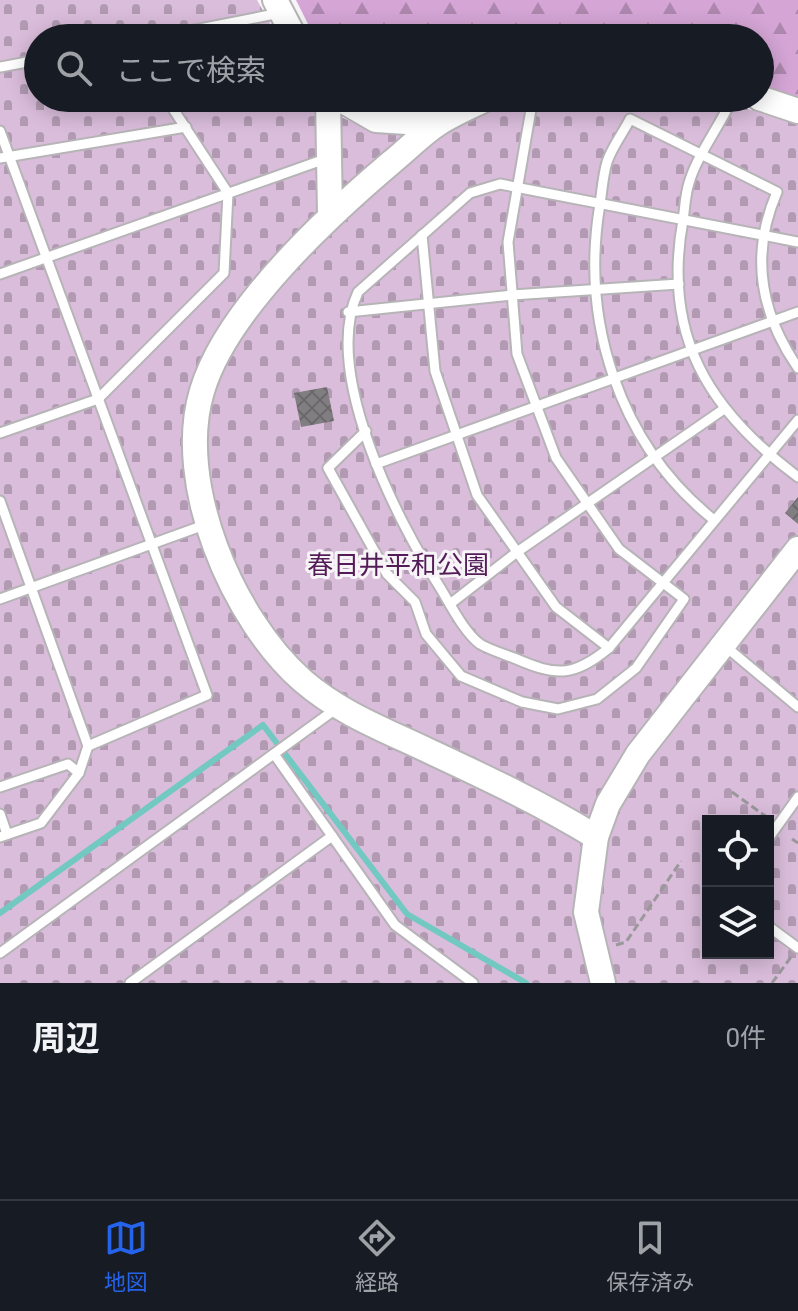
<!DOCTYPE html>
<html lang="ja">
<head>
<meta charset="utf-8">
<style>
	body { margin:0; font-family:Roboto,"Noto Sans JP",sans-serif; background:#20242c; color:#f1f3f6 }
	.controls { position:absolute; right:24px; bottom:24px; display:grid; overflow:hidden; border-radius:0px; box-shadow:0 4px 20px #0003 }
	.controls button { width:72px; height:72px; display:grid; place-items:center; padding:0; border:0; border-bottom:2px solid #363941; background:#171b24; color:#f1f3f6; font:40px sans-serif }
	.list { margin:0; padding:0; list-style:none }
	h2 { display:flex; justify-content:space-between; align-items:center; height:104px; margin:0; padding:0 32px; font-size:34px }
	h2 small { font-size:26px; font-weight:400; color:#9ea1a6 }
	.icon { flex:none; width:44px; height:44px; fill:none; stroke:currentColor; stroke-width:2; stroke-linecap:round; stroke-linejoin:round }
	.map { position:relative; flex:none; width:798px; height:983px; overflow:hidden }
	.search { position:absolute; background:#171b24; box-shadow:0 4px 20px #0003; left:24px; right:24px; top:24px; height:88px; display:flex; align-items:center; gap:20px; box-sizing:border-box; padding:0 28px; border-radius:44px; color:#9ea1a6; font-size:30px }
	.sheet { height:216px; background:#171b24 }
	nav { display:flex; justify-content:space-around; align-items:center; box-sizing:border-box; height:112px; border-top:2px solid #363941; background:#171b24; font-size:22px; color:#9ea1a6 }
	nav a { display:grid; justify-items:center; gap:4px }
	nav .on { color:#2563eb }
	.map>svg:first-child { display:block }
	.forest { fill:url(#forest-firs) }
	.cemetery { fill:url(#cemetery-stones); fill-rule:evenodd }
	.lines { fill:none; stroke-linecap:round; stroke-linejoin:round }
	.stream { stroke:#71c9c2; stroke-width:6 }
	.building { fill:url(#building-cross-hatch) }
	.lane-casing { stroke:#b7b4b7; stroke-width:13 }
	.secondary-casing { stroke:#b7b4b7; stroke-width:28 }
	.path { stroke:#9a989a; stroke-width:3; stroke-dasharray:8 4; stroke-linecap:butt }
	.lane { stroke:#fff; stroke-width:9 }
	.secondary { stroke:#fff; stroke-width:24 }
	.labels { text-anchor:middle; stroke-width:6; stroke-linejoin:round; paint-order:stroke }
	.park-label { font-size:26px; fill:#541c57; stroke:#f7f4f7 }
</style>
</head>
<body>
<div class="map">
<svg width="798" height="983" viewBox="0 0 798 983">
	<defs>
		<pattern id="forest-firs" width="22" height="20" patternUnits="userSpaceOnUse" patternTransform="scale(2)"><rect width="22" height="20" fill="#d4a5d5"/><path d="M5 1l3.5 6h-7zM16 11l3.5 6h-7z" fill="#ad87ad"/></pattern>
		<pattern id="cemetery-stones" width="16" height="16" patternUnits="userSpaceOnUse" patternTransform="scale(2)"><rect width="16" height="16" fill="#dabddb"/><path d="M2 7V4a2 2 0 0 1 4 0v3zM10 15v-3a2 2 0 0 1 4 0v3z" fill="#b19ab2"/></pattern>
		<pattern id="building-cross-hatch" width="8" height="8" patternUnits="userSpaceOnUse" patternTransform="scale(2)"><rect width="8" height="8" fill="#817e81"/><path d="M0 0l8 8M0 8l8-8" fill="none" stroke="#6a686a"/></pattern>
	</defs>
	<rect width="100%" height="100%" fill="#f7f4f7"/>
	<!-- forest -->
	<polygon class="forest" points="296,0 798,0 798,100 760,88 760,38 315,38"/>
	<!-- cemetery -->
	<path class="cemetery" d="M0,0H257L278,38H38V98H312L317,106L374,132L442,136L518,98H712L798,125V983H0ZM708,821H768V953H708Z"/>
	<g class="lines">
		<!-- stream -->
		<polyline class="stream" points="0,913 263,725 407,914 526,983"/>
	</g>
	<!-- building -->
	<g class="building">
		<polygon points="327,387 334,421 301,427 294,393"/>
		<polygon points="798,497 798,524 785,513"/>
	</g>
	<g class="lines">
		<defs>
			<g id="lane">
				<polyline points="154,38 280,13"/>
				<polyline points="0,67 38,60"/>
				<path d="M728,107C716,131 696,158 689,183C685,195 685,208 683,220C662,335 708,410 798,477"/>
				<polyline points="0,131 207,695 88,746"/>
				<polyline points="0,158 186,127"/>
				<polyline points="422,235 435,371 477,495 556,607 609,648"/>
				<path d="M798,242L500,184L470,193L358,292C321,372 397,521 441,589C451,606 465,633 480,644C490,650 504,654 514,658C556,676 572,678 609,648L798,420"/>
				<polyline points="0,274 328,158"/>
				<polyline points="348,312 512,295 679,284"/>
				<polyline points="366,431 328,468 387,574 415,602 426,634 461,676 522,702 558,709 597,699 636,668 684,599 619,549 556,458 517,354 508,242 533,98"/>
				<polyline points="0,433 98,399 224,273 228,193 166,98"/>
				<polyline points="376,464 798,312"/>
				<polyline points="0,501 88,746 79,773 41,823 0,837"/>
				<path d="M714,520C619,444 580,322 600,204C602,191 603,175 607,162C612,147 623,133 630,119L777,192C750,254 760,313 798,368"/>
				<polyline points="0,599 207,524"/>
				<polyline points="450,604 517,552 724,409"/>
				<polyline points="725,646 798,707"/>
				<polyline points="274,754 395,925 473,983"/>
				<polyline points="0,787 68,764 79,773"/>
				<polyline points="0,814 7,834"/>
				<polyline points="768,839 798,797"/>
				<polyline points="768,926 798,948"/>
				<polyline points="0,953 337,708"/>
				<polyline points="130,983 332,836"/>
			</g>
			<g id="secondary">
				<polyline points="275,0 295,38"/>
				<polyline points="328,98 330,214"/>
				<polyline points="338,98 376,120 437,124"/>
				<path d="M488,98C472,106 455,113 439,123C423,133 408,149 393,161C329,215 226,310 202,391C174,483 233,620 303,681C340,713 385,730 429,751C487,778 542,804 596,837"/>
				<polyline points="759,98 798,111"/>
				<polyline points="603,983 586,912 596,837 608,804 638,754 798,549"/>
			</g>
		</defs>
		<!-- lane casing -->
		<use href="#lane" class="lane-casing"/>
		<!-- secondary casing -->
		<use href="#secondary" class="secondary-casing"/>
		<!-- path -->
		<g class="path">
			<polyline points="700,98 714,102"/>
			<polyline points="732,792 768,818"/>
			<polyline points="792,839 798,843"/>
			<polyline points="616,945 626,942 681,861"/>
			<polyline points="772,983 791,957"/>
		</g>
		<!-- lane -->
		<use href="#lane" class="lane"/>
		<!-- secondary -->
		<use href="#secondary" class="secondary"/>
	</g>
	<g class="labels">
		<!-- park labels -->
		<g class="park-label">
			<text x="398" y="574">春日井平和公園</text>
		</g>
	</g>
</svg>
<div class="controls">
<button><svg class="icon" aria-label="locate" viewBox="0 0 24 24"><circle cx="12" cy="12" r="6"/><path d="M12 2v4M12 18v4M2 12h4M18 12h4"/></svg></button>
<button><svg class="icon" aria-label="layers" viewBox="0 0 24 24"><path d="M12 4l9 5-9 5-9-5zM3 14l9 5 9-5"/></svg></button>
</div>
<div class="search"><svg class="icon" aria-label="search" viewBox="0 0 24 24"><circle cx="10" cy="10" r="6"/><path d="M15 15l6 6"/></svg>ここで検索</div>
</div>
<section class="sheet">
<h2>周辺<small>0件</small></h2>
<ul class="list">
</ul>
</section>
<nav>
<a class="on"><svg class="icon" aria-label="map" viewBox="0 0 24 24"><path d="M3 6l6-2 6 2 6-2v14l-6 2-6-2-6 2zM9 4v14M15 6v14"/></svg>地図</a>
<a><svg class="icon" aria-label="directions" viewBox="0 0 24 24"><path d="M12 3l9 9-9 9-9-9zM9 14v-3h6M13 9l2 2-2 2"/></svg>経路</a>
<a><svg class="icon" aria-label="saved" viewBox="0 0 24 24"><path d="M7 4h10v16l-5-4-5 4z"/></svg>保存済み</a>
</nav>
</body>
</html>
